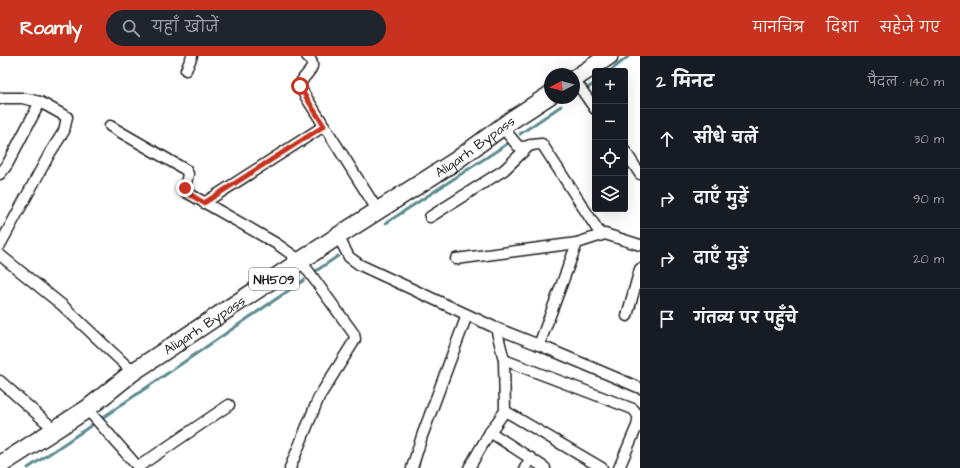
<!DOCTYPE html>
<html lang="hi">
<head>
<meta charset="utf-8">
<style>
	body { margin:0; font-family:"Architects Daughter","Playpen Sans Deva",sans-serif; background:#20242c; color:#f1f3f6 }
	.controls { position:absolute; right:12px; top:12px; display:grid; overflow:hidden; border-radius:4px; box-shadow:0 4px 16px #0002 }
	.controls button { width:36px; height:36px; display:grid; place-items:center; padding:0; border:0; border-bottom:1px solid #363941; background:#171b24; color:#f1f3f6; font:20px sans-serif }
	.compass { position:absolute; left:544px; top:12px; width:36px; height:36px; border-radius:50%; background:#171b24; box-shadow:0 4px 16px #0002; rotate:263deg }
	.stop { position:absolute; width:12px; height:12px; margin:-9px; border:3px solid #c8321e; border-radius:50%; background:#fff }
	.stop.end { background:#c8321e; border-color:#fff; box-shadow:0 1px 4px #0008 }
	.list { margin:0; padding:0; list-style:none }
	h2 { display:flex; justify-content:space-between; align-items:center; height:52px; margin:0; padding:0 16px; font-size:17px }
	h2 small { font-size:13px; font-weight:400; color:#9ea1a6 }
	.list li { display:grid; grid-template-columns:26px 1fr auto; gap:12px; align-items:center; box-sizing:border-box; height:60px; padding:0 16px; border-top:1px solid #363941 }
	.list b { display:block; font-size:15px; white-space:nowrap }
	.list em { font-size:13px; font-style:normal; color:#9ea1a6 }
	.icon { flex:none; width:22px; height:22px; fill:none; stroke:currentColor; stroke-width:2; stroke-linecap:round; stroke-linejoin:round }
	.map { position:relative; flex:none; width:640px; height:412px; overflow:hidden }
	header { display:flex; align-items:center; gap:24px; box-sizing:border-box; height:56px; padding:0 20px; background:#c8321e; color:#fff }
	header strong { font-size:19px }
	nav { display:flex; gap:22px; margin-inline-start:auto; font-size:14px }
	.search { width:280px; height:36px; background:#20242c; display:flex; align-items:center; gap:10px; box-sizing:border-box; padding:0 14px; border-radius:22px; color:#9ea1a6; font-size:15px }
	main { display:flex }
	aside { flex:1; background:#171b24 }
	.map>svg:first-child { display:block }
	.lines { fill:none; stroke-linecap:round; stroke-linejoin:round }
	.stream { stroke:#5b8c91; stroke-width:3 }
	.minor-casing { stroke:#1c1c1c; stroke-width:13 }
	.trunk-casing { stroke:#1c1c1c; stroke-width:20 }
	.minor { stroke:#fff; stroke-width:10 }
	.trunk { stroke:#fff; stroke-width:17 }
	.route { stroke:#c8321e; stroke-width:5 }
	.labels { text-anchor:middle; stroke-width:3; stroke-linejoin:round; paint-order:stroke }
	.shield { fill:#fff; stroke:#606060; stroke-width:1 }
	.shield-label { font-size:13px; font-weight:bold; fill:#1c1c1c }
	.street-label { font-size:14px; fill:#1c1c1c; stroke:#fff }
</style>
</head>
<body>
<header>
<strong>Roamly</strong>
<div class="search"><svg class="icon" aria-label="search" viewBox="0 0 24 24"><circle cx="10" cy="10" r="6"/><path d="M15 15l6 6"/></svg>यहाँ खोजें</div>
<nav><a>मानचित्र</a><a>दिशा</a><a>सहेजे गए</a></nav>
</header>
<main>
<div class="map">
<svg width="640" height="412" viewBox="0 0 640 412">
	<rect width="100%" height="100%" fill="#fff"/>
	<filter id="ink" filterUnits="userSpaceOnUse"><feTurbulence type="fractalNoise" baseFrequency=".025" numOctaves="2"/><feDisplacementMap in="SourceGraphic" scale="8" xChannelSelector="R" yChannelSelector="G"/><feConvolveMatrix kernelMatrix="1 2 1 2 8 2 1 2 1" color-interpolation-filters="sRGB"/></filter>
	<g filter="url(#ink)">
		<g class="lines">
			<!-- stream -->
			<g class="stream">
				<polyline points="610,15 629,0"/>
				<polyline points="585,34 595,27"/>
				<polyline points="520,78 561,50"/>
				<polyline points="386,167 507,88"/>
				<polyline points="313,217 338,200"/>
				<polyline points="28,412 64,388 304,224"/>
			</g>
			<defs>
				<g id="minor">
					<path d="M307,0C323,14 296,20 301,33L378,155"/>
					<polyline points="186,14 192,0"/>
					<polyline points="574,23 595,53"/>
					<polyline points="0,43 2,42 22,42 40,46 67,61 64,75 50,97 0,189"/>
					<polyline points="110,70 186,114 188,118 185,132 186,136 277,188 301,205 354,278 355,283 353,287 319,341 290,412"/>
					<path d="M502,71L518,90C525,93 534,87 542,88L568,128L601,179"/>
					<polyline points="625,95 640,118"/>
					<polyline points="0,118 7,109 40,46"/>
					<polyline points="204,147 324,70"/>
					<polyline points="430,161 504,114 530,89"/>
					<polyline points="338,180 349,201 360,209 496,272 539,289 640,332"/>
					<polyline points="0,199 62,249 133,316"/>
					<polyline points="456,203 577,187"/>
					<polyline points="627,260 640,213"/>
					<polyline points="539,289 577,187 605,178 640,189"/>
					<path d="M504,304L633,353C639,359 639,362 637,370L619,412"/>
					<polyline points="0,325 55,374"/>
					<polyline points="87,353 138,411 229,349"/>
					<polyline points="505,355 602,412"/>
					<polyline points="490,376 545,412"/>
					<polyline points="412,412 422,380 467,259"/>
					<polyline points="469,412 490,376 505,355 504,304 496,272"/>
					<polyline points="525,412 531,402"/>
				</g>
				<g id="trunk">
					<polyline points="574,23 609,0"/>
					<path id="s1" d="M0,409L87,353L133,316L338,180L454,106L510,65L550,39"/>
				</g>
			</defs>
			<!-- minor casing -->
			<use href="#minor" class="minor-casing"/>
			<!-- trunk casing -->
			<use href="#trunk" class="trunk-casing"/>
			<!-- minor -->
			<use href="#minor" class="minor"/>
			<!-- trunk -->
			<use href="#trunk" class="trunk"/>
		</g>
	</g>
	<g class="lines" filter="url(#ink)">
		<!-- route -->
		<polyline class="route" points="185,132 186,136 204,147 324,70 301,33 300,30"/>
	</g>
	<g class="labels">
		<!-- shield labels -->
		<rect class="shield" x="249" y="212" width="50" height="22" rx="3"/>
		<g class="shield-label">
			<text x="274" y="228">NH509</text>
		</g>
		<!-- street labels -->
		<g class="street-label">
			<text dy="5" stroke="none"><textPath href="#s1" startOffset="572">Aligarh Bypass</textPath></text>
			<text dy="5" stroke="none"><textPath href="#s1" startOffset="248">Aligarh Bypass</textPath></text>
		</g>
	</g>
</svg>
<div class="controls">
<button>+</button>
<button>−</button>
<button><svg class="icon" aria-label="locate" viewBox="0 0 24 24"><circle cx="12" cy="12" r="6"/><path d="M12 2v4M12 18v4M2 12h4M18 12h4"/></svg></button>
<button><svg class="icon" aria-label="layers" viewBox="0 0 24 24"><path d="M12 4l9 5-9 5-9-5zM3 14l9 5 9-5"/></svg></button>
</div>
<svg class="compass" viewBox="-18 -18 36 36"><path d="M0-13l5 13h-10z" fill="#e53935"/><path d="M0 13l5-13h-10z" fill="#9ea1a6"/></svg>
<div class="stop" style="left:300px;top:30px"></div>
<div class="stop end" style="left:185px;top:132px"></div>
</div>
<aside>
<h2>2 मिनट<small>पैदल · 140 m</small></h2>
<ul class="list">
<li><svg class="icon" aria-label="ahead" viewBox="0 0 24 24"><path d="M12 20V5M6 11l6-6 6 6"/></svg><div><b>सीधे चलें</b></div><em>30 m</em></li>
<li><svg class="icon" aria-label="right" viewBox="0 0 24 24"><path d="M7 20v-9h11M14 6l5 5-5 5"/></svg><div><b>दाएँ मुड़ें</b></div><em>90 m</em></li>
<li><svg class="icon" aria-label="right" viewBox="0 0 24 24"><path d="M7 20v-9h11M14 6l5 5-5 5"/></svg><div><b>दाएँ मुड़ें</b></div><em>20 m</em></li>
<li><svg class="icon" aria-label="arrive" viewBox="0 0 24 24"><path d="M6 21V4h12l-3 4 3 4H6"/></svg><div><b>गंतव्य पर पहुँचे</b></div></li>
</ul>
</aside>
</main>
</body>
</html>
